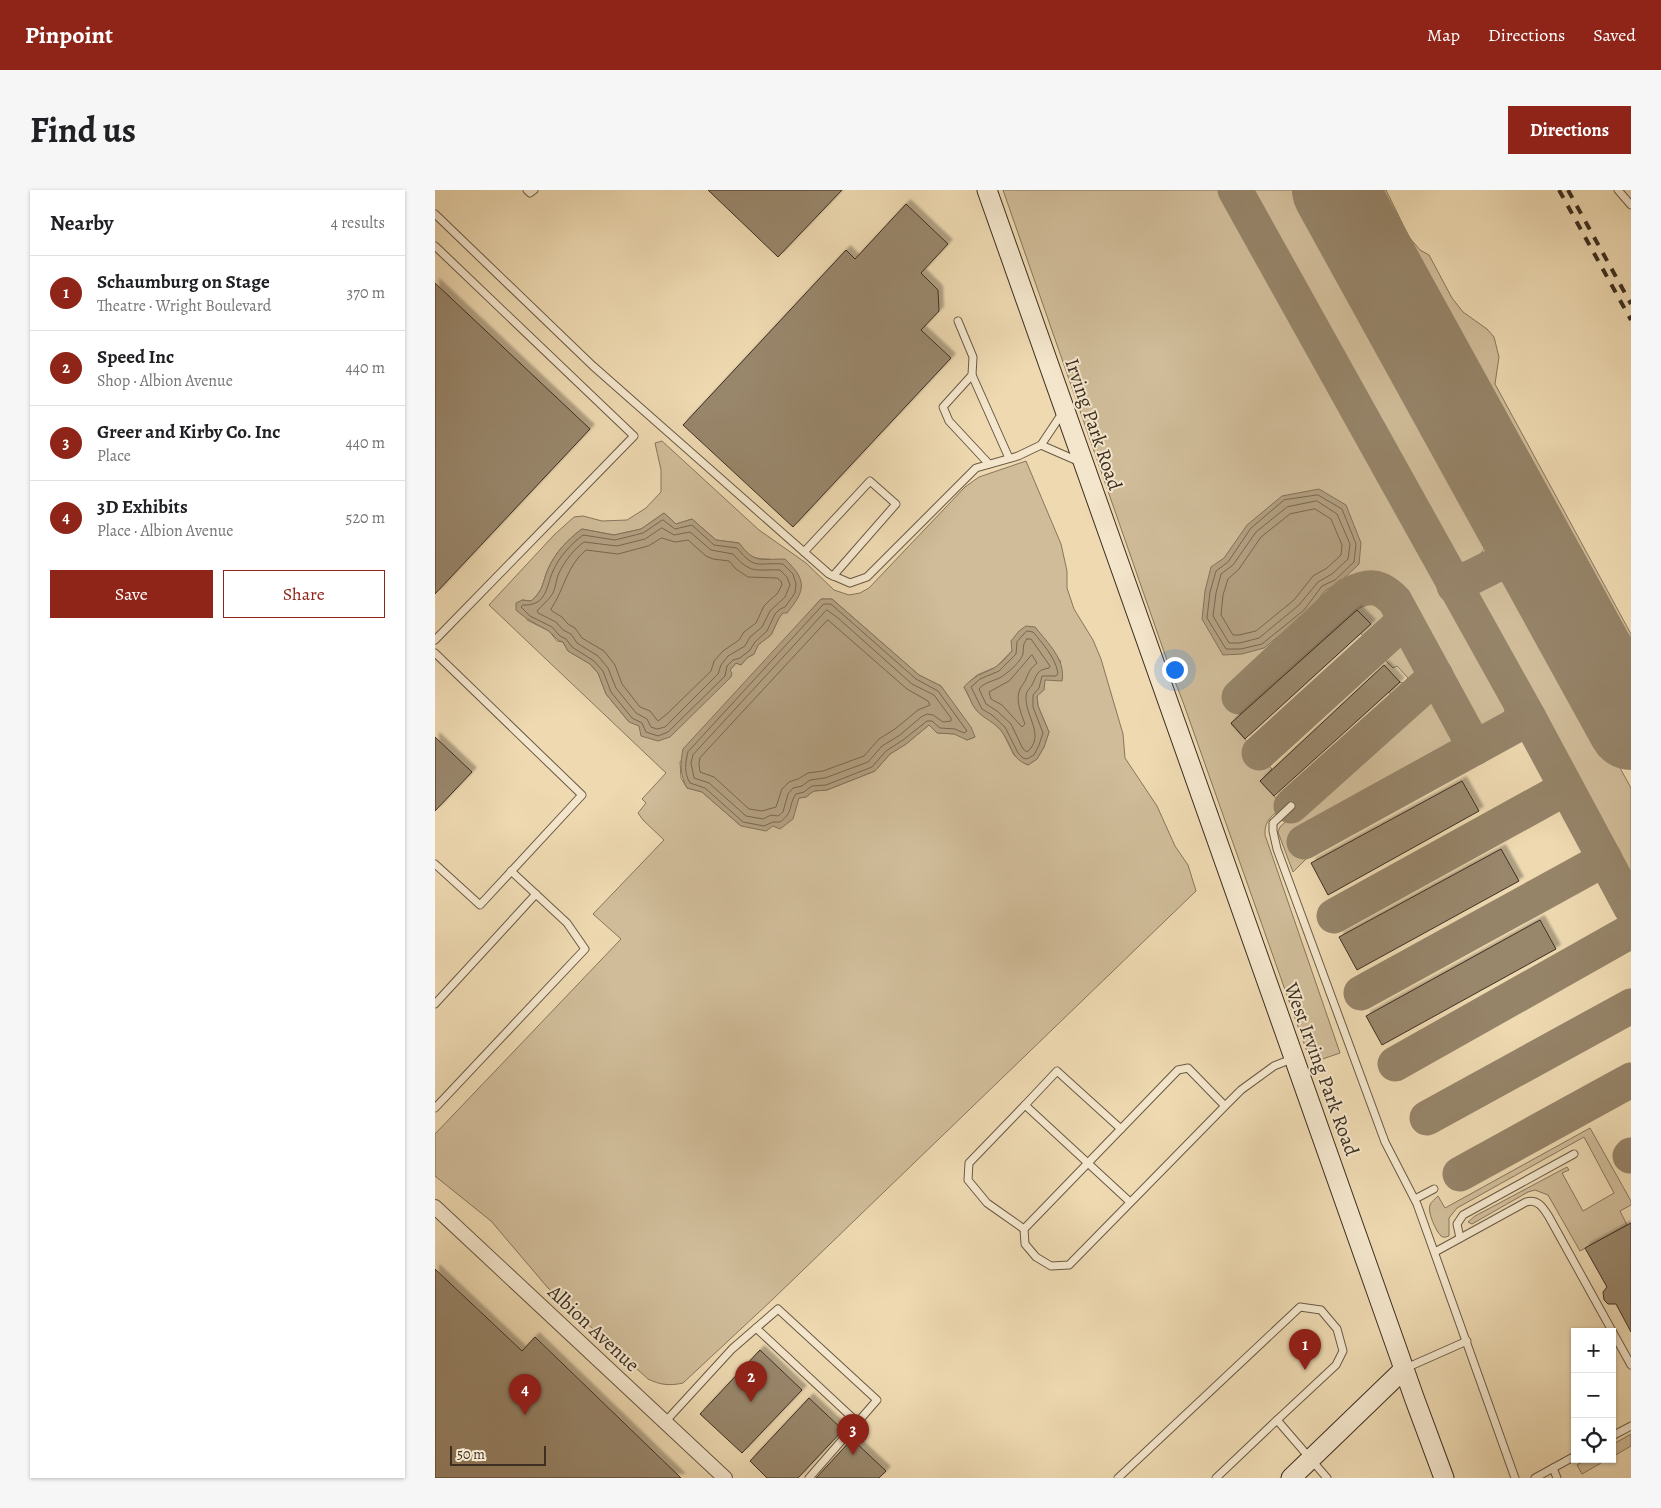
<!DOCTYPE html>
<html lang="en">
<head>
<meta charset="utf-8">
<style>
	body { margin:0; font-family:Alegreya,serif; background:#f6f6f6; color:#202124 }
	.controls { position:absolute; right:15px; bottom:15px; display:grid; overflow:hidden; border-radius:0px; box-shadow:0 1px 4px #0004 }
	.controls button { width:45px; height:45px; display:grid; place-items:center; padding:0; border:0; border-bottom:1px solid #e0e0e0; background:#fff; color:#202124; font:25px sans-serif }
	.scale { position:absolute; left:15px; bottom:12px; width:96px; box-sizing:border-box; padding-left:5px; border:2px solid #3d2f21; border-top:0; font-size:14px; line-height:18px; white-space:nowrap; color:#3d2f21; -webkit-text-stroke:4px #f4e6cc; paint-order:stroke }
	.you { position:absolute; left:739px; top:479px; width:18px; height:18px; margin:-12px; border:4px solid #fff; border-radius:50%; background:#1a73e8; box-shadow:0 0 0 8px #1a73e833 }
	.badge { display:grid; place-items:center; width:32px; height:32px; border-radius:50%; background:#8f2418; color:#fff; font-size:16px; font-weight:700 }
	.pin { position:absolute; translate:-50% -41px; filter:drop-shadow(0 1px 2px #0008) }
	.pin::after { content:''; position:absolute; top:26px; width:18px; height:15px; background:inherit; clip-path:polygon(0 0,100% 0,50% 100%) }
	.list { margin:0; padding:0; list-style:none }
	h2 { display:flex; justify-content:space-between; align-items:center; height:65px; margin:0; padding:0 20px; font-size:21px }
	h2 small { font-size:16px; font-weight:400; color:#757577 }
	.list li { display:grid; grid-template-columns:32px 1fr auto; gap:15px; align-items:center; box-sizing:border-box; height:75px; padding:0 20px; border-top:1px solid #e0e0e0 }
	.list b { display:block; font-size:19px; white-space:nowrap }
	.list p { margin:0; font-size:16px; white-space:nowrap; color:#757577 }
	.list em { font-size:16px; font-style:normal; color:#757577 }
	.actions { display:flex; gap:10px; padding:15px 20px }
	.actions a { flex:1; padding:11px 0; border:1px solid #8f2418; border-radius:0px; text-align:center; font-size:18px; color:#8f2418 }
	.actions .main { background:#8f2418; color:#fff }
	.icon { flex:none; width:28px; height:28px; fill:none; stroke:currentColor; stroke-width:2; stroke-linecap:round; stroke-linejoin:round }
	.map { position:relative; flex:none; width:1196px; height:1288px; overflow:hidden; border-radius:0px }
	header { display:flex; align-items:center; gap:30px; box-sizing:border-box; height:70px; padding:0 25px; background:#8f2418; color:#fff }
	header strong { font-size:24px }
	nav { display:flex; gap:28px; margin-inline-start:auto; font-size:18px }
	.intro { display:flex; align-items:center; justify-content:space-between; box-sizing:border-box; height:120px; padding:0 30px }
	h1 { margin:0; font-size:35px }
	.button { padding:12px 22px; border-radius:0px; background:#8f2418; color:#fff; font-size:18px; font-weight:700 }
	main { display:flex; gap:30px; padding:0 30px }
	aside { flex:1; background:#fff; border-radius:0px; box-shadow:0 1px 4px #0004 }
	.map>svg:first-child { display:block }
	.green { fill:#d0bc99; stroke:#86765d; fill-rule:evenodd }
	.water { fill:#b29f80; stroke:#83725a }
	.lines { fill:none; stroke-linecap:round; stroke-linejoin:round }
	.shore { stroke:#786750; stroke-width:1 }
	.taxiway { stroke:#968469; stroke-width:35 }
	.runway { stroke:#968469; stroke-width:86 }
	.building { fill:#99876c; stroke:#3d2f21; filter:url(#shadow) }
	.lane-casing { stroke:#695a45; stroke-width:9 }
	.street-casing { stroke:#695a45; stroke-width:16 }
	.secondary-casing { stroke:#3d2f21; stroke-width:21 }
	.lane { stroke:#f4e6cc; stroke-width:7 }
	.street { stroke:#f4e6cc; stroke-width:14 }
	.secondary { stroke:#f4e6cc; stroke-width:19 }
	.rail { stroke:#3d2f21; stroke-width:4; stroke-dasharray:9 9; stroke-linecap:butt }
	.labels { text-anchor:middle; stroke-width:4; stroke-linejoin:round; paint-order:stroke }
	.street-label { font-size:20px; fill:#3d2f21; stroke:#f4e6cc }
</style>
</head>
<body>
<header>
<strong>Pinpoint</strong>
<nav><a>Map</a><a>Directions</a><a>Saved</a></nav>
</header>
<div class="intro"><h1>Find us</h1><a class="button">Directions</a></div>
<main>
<aside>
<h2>Nearby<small>4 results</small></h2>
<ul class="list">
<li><span class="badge">1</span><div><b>Schaumburg on Stage</b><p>Theatre · Wright Boulevard</p></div><em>370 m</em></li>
<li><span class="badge">2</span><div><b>Speed Inc</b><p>Shop · Albion Avenue</p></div><em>440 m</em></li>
<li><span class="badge">3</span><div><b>Greer and Kirby Co. Inc</b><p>Place</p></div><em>440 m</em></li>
<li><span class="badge">4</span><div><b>3D Exhibits</b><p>Place · Albion Avenue</p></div><em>520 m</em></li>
</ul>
<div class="actions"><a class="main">Save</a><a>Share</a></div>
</aside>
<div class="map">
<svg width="1196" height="1288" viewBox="0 0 1196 1288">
	<defs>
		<filter id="shadow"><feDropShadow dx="4.5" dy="-4.5" stdDeviation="1" flood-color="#0004"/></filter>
	</defs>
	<rect width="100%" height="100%" fill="#eed9b1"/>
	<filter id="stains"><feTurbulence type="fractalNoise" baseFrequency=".004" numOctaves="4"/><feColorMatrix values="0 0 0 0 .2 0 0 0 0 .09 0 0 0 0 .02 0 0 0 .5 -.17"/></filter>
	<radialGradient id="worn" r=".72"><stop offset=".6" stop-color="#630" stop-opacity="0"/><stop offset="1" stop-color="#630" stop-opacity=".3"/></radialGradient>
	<!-- green -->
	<g class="green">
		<path d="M568,0H788L1069,512L1070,521L1062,535L1051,538L1044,536L1033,525L975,418L963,401L952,391L940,388L924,390L872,423L792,506L807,524L796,534L837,579L825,591L848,616C838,626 829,629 830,645L905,863L876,873L748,512L734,476Z"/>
		<path d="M814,0H867L1049,332C1051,337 1054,342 1054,348C1054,353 1050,358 1047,362C1038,375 1024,376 1014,364Z"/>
		<polygon points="934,0 951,0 974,47 985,60 994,65 1017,108 1028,122 1052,139 1059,147 1064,167 1060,194 1196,444 1196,476"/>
		<path d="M227,251L324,340L371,373L399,400L414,405L425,403L434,398L530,297L544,287L591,271L626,354L632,381V398L639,419L658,450L666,469L688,544L690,568L722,616L740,656L753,675L761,701L337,1110L248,1193C235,1196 225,1195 213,1189L113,1098L56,1031L0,986V944L186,749L158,724L229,650L208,630L203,623L211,613L207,609L231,583L54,415L119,345L139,327L148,326L167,331L192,330L211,318L226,302V280L220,253ZM229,323L241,334L257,329L281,350L304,353C315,367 317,369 335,369L348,422L344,428L336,445L323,455L319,464L312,468L306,475L301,473L295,480L194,532L171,504L163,483L155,474L133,461L128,452L122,451L114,441L92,430L87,410L96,411C109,400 107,393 113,379C120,363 133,349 147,339L179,345L206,339ZM386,409H397L484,485L506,496L540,547L532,550L523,544L502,543L494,535L471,554L455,564L440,581L392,600L378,601L371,607L364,608L306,636L267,602L252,598L246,588L245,572ZM600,437L626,472L610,490L602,506L603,516L614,542L609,557L602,569L593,575L579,565L567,541L554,529L544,523L539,517L529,497L542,485L561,477Z"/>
		<path d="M1059,386L1078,391L1086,397L1196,598V692L1040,409C1040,397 1048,389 1059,386Z"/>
		<path d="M936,404C949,405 953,415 958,426C954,436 944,445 935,452L925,443L935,433L922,420L918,423L913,418L924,408Z"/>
		<path d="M965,448L972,452L989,481C988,487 970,508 963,509C958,510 956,506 954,502L965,492L968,493L973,488L962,476L958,478L946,466C948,454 955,450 965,448Z"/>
		<path d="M990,503C995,503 999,502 1002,506C1011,513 1021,536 1024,547L1018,555L1009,562L860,643L874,666L858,682L843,642L845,637Z"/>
		<path d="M1155,938L1196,1011V1015L1185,1021L1192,1035L1145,1061L1113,1005L1100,1000L1093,1002L1037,1034L1033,1032L1040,1026L1132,977L1134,980L1127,983L1148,1021L1179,1003L1149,947L1022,1018L1014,1028V1046C1011,1047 1009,1048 1006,1046C1001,1041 992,1022 995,1015C996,1012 1000,1009 1003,1006L1010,1018Z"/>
		<polygon points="1196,1244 1196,1256 1177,1267 1177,1255"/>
		<polygon points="1152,1269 1173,1269 1147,1284 1142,1275"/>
	</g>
	<!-- water -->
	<g class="water">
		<polygon points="884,299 911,315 926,353 924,374 903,394 891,400 872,423 829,458 807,464 788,465 767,429 770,401 776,377 789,368 812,335 847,306"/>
		<path d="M229,323L241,334L257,329L281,350L304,353C320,374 325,369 350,369C372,390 371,400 352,423H348L344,428L336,445L323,455L319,464L312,468L306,475L301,473L295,480L297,483L296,487L235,547L223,551L206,546L204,536L194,532L171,504L163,483L155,474L133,461L128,452C120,450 119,444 112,440C100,433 92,430 81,420V413L87,410L96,411C109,400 107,393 113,379C120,363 133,349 147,339L179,345L206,339Z"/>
		<path d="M386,409H397L484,485L506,496L536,537L540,547L532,550L519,544L502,543L494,535L471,554L455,564L440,581L392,600L379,601L371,607L364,608L358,629L345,639L338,636L331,641L306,636L267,602L252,598C245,585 245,574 248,559Z"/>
		<path d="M591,436L600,437C613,453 631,470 627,491L610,490L609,500L602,506L603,516L614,542L609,557L602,569L593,575C576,569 577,555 567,542C560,532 549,529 542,521C536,515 534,504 529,497C538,486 548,484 559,478C566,474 572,467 577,461L576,451L584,441Z"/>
	</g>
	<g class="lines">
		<!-- shore -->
		<g class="shore">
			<polygon points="883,305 907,319 921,354 919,372 900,390 887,396 869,420 827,454 806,459 791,459 772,428 775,402 781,381 793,372 816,338 849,310"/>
			<polygon points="882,311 902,324 915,354 913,369 897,384 883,392 864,415 824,448 805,453 794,453 778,426 781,403 786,384 798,375 821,342 852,317"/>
			<polygon points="880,319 896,329 907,355 906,365 892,378 878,386 859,410 821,441 804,445 798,445 786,425 788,405 793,389 804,379 826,347 855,324"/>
			<path d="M228,330L240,339L257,335L279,355L302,358C321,381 322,372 348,374L358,384L361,394L360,403L350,417L345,419L340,424L332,441L320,452L315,460L305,468L298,470L292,476L290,486L233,542L223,546L211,542L207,533L197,528L176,502L168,481L159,471L137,457L131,449L125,446L117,437L95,426L86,417L88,415C112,416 111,397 118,381C124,367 136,354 148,345L180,350L208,343Z"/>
			<path d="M227,338L239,345L255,342L276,360L298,364C316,385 321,379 345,380L352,387L355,395L350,407L335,421L327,437L315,447L310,456L293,466L286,475L283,484L230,537L222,539L216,537L212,529L201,523L181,498L173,478L163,466L142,453L136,444L128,440L121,432L103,423L102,421C107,415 114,410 118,403C121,397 121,389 124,383C129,372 139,359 149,352L182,356L210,349Z"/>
			<path d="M227,348L240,352L253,350L271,366L278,369L294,371L301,379L313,387L342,388L346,391L347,395L342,404L336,409L329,416L321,433L309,442L304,450L288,461L279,471L276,481L233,523L223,531L215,521L205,517L187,494L180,475L169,461L147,448L140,438L133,434L127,427L117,421L116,419C129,400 132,375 151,360L183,364L213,356Z"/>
			<path d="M389,414H396L481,489L503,501L532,541L529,543L520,539L505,538L497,531H492L468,550L451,561L437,577L391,595L377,596L369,602L361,604C353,615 359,622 345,632H338L329,636L308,632L270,598L255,593C249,583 250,573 253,562Z"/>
			<polygon points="392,420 403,428 477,494 499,505 516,528 516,531 508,532 498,525 492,524 486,527 465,545 447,556 433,572 390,588 375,590 367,596 358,598 353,604 348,622 343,626 336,625 328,629 311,626 274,593 259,588 256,573 258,565"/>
			<polygon points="393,430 472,499 493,511 495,515 483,520 460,539 444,549 429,566 388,581 373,583 363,589 354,592 347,599 341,617 327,621 314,619 279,587 265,582 264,574 265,568"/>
			<path d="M592,441L598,442C608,454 620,467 623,483L621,486H607L604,498L598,505V517L608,543L604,555L599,565L592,569L588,568L583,563L570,537L557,525L547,519L536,497L545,489L564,481L581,464L582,452Z"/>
			<path d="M592,449H596L615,476L614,478C602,480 602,484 598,493C596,498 591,500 591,507C590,526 611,546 592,562L588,559L576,534L562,521L551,514L544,499C550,491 562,491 569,485C575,481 586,471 588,464C589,457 587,455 592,449Z"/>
			<path d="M597,465L602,473C596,478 594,481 591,489C590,492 587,495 585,499C580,510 586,523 590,534L587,537L567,515L556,509L554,502L574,491Z"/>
		</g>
		<!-- taxiway -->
		<g class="taxiway">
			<polyline points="800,0 1094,528 1196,718"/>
			<polyline points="1019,396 1097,357"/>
			<path d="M804,507L913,405C933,395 944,394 960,411L1040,558"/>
			<polyline points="824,563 970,430"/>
			<polyline points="856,616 1001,486"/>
			<polyline points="869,652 1094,528"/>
			<polyline points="899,726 1131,598"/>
			<polyline points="926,803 1170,669"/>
			<polyline points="960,874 1196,741"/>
			<polyline points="992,928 1196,816"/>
			<polyline points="1195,966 1196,965"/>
			<polyline points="1025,984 1196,890"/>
		</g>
		<!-- runway -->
		<polyline class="runway" points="900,0 1196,537"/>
	</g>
	<!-- building -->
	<g class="building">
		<polygon points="273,0 407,0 343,67"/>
		<polygon points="471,14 513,54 486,83 503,100 504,121 486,140 516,168 358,337 248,235 411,60 420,69"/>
		<polygon points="0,93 155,239 0,404"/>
		<polygon points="922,420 936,434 810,549 796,533"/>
		<polygon points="949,475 965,492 839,606 825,591"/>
		<polygon points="0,547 37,582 0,621"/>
		<polygon points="1027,591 1044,621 893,705 876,673"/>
		<polygon points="1066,659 1084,691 922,780 904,747"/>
		<polygon points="1105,730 1121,759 947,855 931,826"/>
		<polygon points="1196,1033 1196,1142 1181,1114 1173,1114 1169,1110 1168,1102 1172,1097 1150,1058"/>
		<polygon points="0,1079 87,1161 100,1147 246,1288 0,1288"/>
		<polygon points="325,1160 367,1200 307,1263 265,1224"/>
		<polygon points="374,1208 408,1240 363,1288 332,1288 315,1271"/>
		<polygon points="417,1249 451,1281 444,1288 381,1288"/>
	</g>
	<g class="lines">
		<defs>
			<g id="lane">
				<polyline points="92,0 95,3 99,0"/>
				<polyline points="1183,0 1196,15"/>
				<polyline points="0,24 158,176 394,384 415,393 432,387 541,278 583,266 606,255 628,222"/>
				<polyline points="0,56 199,246 0,450"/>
				<polyline points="523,131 538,167 537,185 508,217 514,231 554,274"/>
				<polyline points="537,185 574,268"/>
				<polyline points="606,255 645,272"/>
				<polyline points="369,362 435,291 461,314 398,386"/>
				<polyline points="0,463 147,605 45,715 0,674"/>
				<polyline points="856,616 838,633 838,641 842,659 950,952 982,1014 1080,1288"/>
				<polyline points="0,814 101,704"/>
				<polyline points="790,916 753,878 743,880 589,1039 590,1054 601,1067 616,1076 634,1075 790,916 806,900 839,876 859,868"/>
				<polyline points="0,918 150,759 132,733 76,681"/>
				<polyline points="686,939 622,881 590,915 695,1012"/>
				<polyline points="980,1009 999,999"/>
				<polyline points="589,1039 552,1013 533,990 534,973 590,915"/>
				<polyline points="1025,1048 1022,1034 1028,1025 1139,964"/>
				<path d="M1000,1062L1091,1012C1103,1008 1109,1019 1114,1027L1196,1175"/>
				<polyline points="321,1138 422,1232"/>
				<polyline points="971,1178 1032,1151"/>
				<polyline points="230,1232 297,1159 343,1119 442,1210 374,1288"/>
				<polyline points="1177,1246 1196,1236"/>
				<polyline points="1118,1278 1122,1288"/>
				<polyline points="683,1288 865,1117 886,1120 902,1139 908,1161 901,1175 842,1230"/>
				<polyline points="781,1288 842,1230 892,1288"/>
				<polyline points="1100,1288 1140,1266"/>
			</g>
			<polyline id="street" points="0,1017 290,1288"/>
			<g id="secondary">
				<polyline points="552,0 980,1210 1009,1288"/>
				<polyline points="856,1288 969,1179"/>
			</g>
		</defs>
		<!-- lane casing -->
		<use href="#lane" class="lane-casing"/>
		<!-- street casing -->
		<use href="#street" class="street-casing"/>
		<!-- secondary casing -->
		<use href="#secondary" class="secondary-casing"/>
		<!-- lane -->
		<use href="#lane" class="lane"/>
		<!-- street -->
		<use href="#street" class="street"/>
		<!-- secondary -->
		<use href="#secondary" class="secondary"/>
		<!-- rail -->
		<g class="rail">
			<polyline points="1124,0 1196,130"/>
			<polyline points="1133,0 1196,114"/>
		</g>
	</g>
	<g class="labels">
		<!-- street labels -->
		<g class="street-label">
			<text transform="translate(659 234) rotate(71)" y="7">Irving Park Road</text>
			<text transform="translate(887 879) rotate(70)" y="7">West Irving Park Road</text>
			<text transform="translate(159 1138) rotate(43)" y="7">Albion Avenue</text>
		</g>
	</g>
	<rect width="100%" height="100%" filter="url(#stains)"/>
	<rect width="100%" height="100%" fill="url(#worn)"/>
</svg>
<div class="controls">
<button>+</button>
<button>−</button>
<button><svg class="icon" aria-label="locate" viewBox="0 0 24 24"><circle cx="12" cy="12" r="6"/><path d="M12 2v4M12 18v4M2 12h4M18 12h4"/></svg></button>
</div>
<div class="scale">50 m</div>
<div class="you"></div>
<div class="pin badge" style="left:870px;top:1180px">1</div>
<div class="pin badge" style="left:316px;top:1212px">2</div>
<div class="pin badge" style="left:418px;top:1265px">3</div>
<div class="pin badge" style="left:90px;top:1225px">4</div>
</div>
</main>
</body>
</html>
